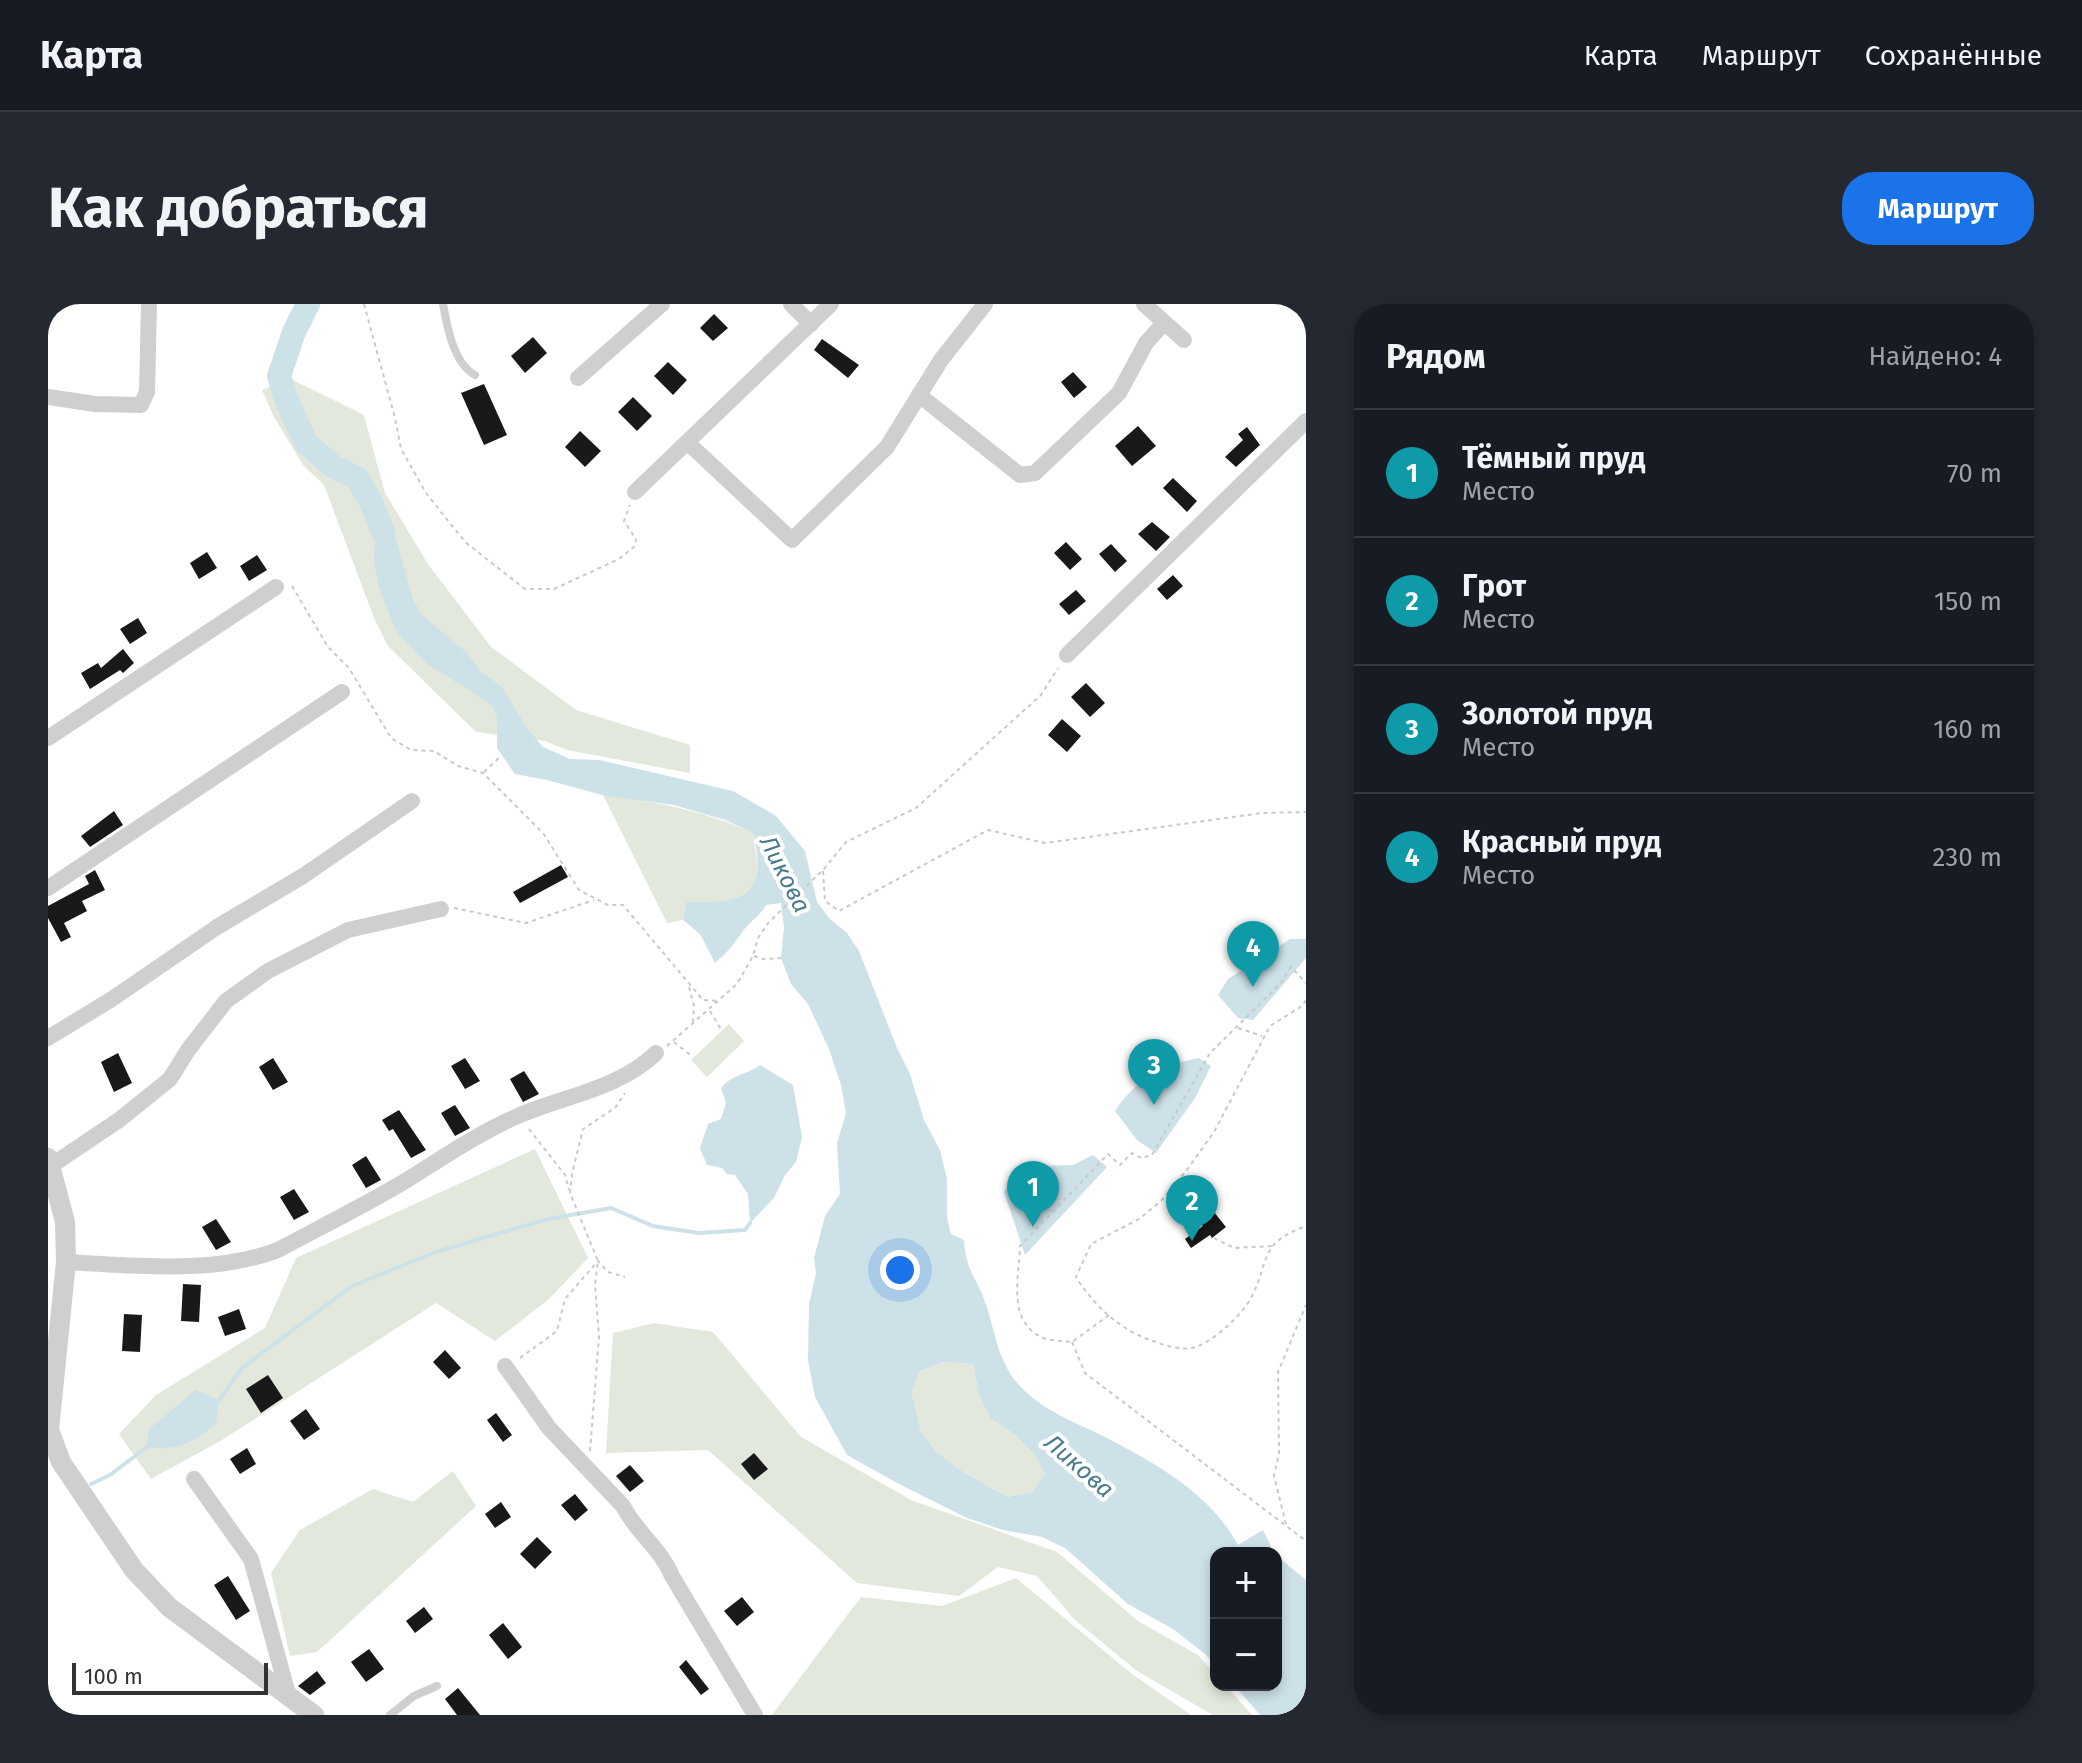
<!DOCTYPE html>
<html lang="ru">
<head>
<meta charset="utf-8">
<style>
	body { margin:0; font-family:"Fira Sans",sans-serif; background:#242831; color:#f1f3f6 }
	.controls { position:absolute; right:24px; bottom:24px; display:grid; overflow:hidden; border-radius:16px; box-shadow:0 4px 12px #0003 }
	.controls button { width:72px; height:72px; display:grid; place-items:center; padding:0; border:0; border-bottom:2px solid #363941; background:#171b24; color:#f1f3f6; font:40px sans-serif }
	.scale { position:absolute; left:24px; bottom:20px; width:196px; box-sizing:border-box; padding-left:8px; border:4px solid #323232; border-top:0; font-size:22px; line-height:28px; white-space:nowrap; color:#323232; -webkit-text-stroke:6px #fff; paint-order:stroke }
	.you { position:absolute; left:852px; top:966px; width:28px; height:28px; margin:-20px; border:6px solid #fff; border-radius:50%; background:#1a73e8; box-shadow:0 0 0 12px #1a73e833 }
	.badge { display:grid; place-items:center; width:52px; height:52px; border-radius:50%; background:#1a73e8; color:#fff; font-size:26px; font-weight:700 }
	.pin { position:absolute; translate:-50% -66px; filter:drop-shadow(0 2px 4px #0008) }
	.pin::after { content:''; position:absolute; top:42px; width:28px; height:24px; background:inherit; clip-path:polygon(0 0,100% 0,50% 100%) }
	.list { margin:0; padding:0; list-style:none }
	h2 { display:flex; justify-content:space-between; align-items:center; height:104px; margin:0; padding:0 32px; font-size:34px }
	h2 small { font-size:26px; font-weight:400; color:#9ea1a6 }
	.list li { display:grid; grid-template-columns:52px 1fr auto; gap:24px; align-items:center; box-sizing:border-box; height:128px; padding:0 32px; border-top:2px solid #363941 }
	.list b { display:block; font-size:30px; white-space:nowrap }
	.list p { margin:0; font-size:26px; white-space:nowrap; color:#9ea1a6 }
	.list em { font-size:26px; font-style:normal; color:#9ea1a6 }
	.map { position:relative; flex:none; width:1258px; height:1411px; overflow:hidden; border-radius:32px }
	header { display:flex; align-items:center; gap:48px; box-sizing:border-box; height:112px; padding:0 40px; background:#171b24; border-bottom:2px solid #363941 }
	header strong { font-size:38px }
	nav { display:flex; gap:44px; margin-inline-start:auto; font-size:28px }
	.intro { display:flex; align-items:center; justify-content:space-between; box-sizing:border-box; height:192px; padding:0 48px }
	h1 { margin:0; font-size:56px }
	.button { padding:20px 36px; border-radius:32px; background:#1a73e8; color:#fff; font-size:28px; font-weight:700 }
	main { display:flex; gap:48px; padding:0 48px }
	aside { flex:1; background:#171b24; border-radius:32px; box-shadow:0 4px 12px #0003 }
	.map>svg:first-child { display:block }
	.green { fill:#e3e8dc }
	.water { fill:#cde1e8; fill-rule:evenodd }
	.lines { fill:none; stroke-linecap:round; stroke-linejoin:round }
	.stream { stroke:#cde1e8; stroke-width:4 }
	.river { stroke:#cde1e8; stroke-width:24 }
	.building { fill:#191919 }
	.path { stroke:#c9c9c9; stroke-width:2; stroke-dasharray:4 4; stroke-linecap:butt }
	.service { stroke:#cfcfcf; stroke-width:8 }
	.minor { stroke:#cfcfcf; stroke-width:16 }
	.tertiary { stroke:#cfcfcf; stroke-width:20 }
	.labels { text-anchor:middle; stroke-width:8; stroke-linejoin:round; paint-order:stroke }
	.water-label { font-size:24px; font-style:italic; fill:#477b8c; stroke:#fff }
</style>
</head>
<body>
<header>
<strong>Карта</strong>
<nav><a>Карта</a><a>Маршрут</a><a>Сохранённые</a></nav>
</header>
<div class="intro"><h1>Как добраться</h1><a class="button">Маршрут</a></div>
<main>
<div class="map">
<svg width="1258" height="1411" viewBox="0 0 1258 1411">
	<rect width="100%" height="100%" fill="#fff"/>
	<!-- green -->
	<g class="green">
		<polygon points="243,75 316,111 337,189 380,260 443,343 528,406 642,441 642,469 519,446 497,437 428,428 340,342 326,314 276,181 255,161 226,113 214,86"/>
		<path d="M555,491C611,499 652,505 705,529C706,541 710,556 709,568C706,603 663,599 638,599L635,616L619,619Z"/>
		<polygon points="681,720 696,737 659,773 643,756"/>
		<polygon points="487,845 540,954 501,995 447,1037 388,999 174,1136 103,1175 71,1130 108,1091 217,1024 248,954"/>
		<polygon points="606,1019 665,1028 753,1133 863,1196 1009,1248 1090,1317 1150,1351 1168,1371 1168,1381 1177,1381 1204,1411 1165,1411 1089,1367 1027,1316 989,1272 950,1263 911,1292 809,1279 660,1146 558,1149 565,1029"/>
		<polygon points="896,1058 925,1060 931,1091 942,1114 966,1130 987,1151 997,1170 984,1188 959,1193 911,1165 888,1147 873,1128 862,1089 872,1067"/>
		<polygon points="405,1167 428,1202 269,1348 242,1352 223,1269 252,1226 325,1185 365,1198"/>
		<polygon points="968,1274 1084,1370 1143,1411 724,1411 813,1293 894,1302"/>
	</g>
	<!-- water -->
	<g class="water">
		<path d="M323,198L344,221L365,296L375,312L418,348L433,368L454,383L479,424L495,443L522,455L551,456L685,487L728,512L757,547L769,598L781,614L799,629L811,647L849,744L862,770L876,816L892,846L899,875V914L903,930L916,936C918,970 931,976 939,1004C948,1032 951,1060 972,1082C995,1107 1025,1117 1055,1132C1106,1158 1162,1189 1190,1241L1215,1226L1226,1249H1168V1361L1157,1350L1125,1325L1080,1300L1017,1244L994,1233L955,1226L919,1214L853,1181L799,1151L767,1093L760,1056L761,1000L768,969L766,954L777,912L792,890L789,839L798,809L793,781L781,745L760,700L743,680L733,654L736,623L733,599L718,601C712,612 702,617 695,627C686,640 680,648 667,659L652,630L635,616L638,598C694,600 721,593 705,529L677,516L626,501L558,492L499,476L467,470L449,444V413L443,400L379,360L349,329L331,284L326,257L327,233L322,213ZM896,1058L925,1060L931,1091L942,1114L966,1130L987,1151L997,1170L984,1188L959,1193L911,1165L888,1147L873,1128L863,1089L872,1067Z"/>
		<polygon points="1242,635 1258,635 1258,654 1205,716 1190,714 1170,691 1180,675"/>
		<path d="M1151,754L1163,762L1147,794L1108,849L1089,836L1067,807C1086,777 1117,760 1151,754Z"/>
		<path d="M712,761L745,781L754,833L748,858L737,871L726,894L702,919L700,890L687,871L679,870L674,864L659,861L652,844L660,820L673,815L678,799L673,784C684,770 699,771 712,761Z"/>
		<polygon points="1045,851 1059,863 977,951 956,888 972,862 1025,861"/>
		<path d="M148,1086L171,1096L168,1120C145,1138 130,1148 99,1143L101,1125Z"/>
		<polygon points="1228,1251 1258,1276 1258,1411 1212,1411 1186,1381 1228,1381"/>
	</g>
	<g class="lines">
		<!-- stream -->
		<g class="stream">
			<polyline points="171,1096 194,1064 304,982 391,947 500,915 563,904 605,922 651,929 697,926 702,919"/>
			<polyline points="43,1180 62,1171 99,1143"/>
		</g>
		<!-- river -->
		<polyline class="river" points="260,0 246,28 231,72 238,95 258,139 286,163 309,174 323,198 335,228"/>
	</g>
	<!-- building -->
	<g class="building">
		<polygon points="666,10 680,24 665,37 652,24"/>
		<polygon points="485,33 499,49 477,69 463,52"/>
		<polygon points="774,35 811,61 800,74 766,46"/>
		<polygon points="620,58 639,76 625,91 606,72"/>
		<polygon points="1025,68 1039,83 1026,94 1013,78"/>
		<polygon points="436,80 459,131 436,141 413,89"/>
		<polygon points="585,93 604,112 589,127 570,108"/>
		<polygon points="1090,122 1108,142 1084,162 1067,142"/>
		<polygon points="1199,123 1212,141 1188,163 1177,153 1195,136 1190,130"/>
		<polygon points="532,127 553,147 537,163 517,143"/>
		<polygon points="1125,174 1149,197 1139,208 1115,184"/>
		<polygon points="1104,218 1122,233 1108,247 1090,230"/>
		<polygon points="1018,238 1034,255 1022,266 1006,249"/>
		<polygon points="1063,240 1079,257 1067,268 1051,250"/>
		<polygon points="159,248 169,264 151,275 142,259"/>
		<polygon points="209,251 219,266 201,277 192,262"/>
		<polygon points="1125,271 1135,282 1119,296 1109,285"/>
		<polygon points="1028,286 1038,297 1021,311 1011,300"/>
		<polygon points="90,314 99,329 82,340 72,325"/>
		<polygon points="75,345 86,359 75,369 72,366 42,385 33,369 50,359 53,364"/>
		<polygon points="1038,379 1057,399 1042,413 1023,393"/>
		<polygon points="1014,415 1033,432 1019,448 1000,431"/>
		<polygon points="66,507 75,521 42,543 33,532"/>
		<polygon points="513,561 520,573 472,599 465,588"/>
		<polygon points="47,566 57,586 34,597 39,607 16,619 23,633 13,638 0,614 0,602 41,580 37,572"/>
		<polygon points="70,749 84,779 66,788 53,758"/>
		<polygon points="225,754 240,778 225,786 211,763"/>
		<polygon points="417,754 432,777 417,785 403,762"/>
		<polygon points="476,767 491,790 475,798 462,775"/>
		<polygon points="407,801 422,824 407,832 393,809"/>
		<polygon points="351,806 378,846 363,854 345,825 341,827 334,816"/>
		<polygon points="318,852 333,876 318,884 304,861"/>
		<polygon points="246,885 261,908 246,916 232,893"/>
		<polygon points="1162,903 1178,923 1164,934 1162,931 1143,944 1137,935 1155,922 1148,914"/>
		<polygon points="168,915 183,938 168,946 154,923"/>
		<polygon points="135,980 153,981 151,1018 133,1017"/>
		<polygon points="191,1005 198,1025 177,1032 170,1013"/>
		<polygon points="76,1010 94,1011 92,1048 74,1047"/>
		<polygon points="397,1046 413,1064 401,1075 385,1058"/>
		<polygon points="220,1071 235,1094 213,1109 198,1085"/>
		<polygon points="258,1105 272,1125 256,1136 242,1117"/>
		<polygon points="448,1109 464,1131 455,1138 439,1116"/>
		<polygon points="199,1144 208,1160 192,1170 182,1155"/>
		<polygon points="706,1149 720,1165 706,1176 693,1160"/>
		<polygon points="582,1161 596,1177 582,1188 568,1172"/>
		<polygon points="527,1190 540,1206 527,1217 513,1201"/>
		<polygon points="453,1198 463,1213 447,1224 437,1210"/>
		<polygon points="489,1233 504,1248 487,1265 472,1250"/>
		<polygon points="180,1272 202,1307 188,1316 166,1281"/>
		<polygon points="694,1293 706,1308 689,1322 676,1307"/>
		<polygon points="376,1303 385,1315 367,1329 358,1317"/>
		<polygon points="455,1319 474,1343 460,1355 441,1331"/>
		<polygon points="321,1345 336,1365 318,1378 303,1358"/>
		<polygon points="638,1356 661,1385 653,1391 631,1363"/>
		<polygon points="269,1367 278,1379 262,1391 250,1382"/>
		<polygon points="410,1384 432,1411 409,1411 397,1395"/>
	</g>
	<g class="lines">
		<!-- path -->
		<g class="path">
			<polyline points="316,0 347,114 353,145 378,189 417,238 477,285 506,285 571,255 587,242 588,235 576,217 582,201"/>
			<polyline points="244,282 280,343 301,364 343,434 363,446 386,447 410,462 435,469 495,529 531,586 560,601 575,601 655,696 670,697"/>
			<polyline points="436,468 453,452"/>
			<polyline points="775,567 777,597 791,607 940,526 997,539 1214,509 1258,508"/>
			<polyline points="406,604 478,619 546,596"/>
			<polyline points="706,652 715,655 733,654"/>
			<polyline points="641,683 646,702 645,719"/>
			<path d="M1258,696L1254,702L1222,722L1166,828L1138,867L1113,897L1091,915L1043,940L1028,973C1046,1002 1074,1028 1108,1038C1118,1042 1133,1046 1144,1044C1164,1040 1196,1009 1204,992C1222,955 1211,939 1258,922"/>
			<polyline points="662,707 674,727"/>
			<polyline points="1190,724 1214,732"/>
			<polyline points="626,738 645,753"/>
			<polyline points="619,742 689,680 705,652 710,634 720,619 775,566 798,538 868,504 993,391 1010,364"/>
			<polyline points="481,825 517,871 521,886"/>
			<polyline points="1166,934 1186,944 1224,942"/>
			<path d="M1061,1011L1024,1038C1015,1037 1001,1037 993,1033C959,1016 971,973 972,942L1060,850L1072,861L1084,849L1093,854L1104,851L1162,749L1232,680L1243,663L1258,679"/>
			<polyline points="1024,1038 1037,1069 1258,1237"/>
			<polyline points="472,1054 509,1027 517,995 550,957 560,968 577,973"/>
			<polyline points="542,1147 551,1033 547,980 550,957 522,889 524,870 535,825 567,804 577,789"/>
			<polyline points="1238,1220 1226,1172 1231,1149 1230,1068 1258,1001"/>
		</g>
		<!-- service -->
		<g class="service">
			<path d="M395,0C399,23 406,60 427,71"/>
			<polyline points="342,1411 366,1392 389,1382"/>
		</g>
		<!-- minor -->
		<g class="minor">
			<polyline points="743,0 763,20"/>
			<polyline points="1096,0 1136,36"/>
			<polyline points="530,74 614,0"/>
			<polyline points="871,91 972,171 987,169 1071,89 1098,39 1115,20"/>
			<polyline points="0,93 47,100 93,101 99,88 101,0"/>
			<polyline points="639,138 744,236 839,143 893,56 937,0"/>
			<polyline points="587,188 783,0"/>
			<polyline points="1019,351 1258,117"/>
			<polyline points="0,434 228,283"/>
			<polyline points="0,584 294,388"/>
			<polyline points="0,734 64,695 169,623 255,572 364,497"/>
			<polyline points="4,861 71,816 122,775 140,746 178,697 220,667 300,626 393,605"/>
			<path d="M18,958C85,961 166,971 230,946C271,924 313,903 354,879C392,856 428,830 470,812C516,792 571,785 608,749"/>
			<path d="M457,1062L501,1124L575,1202C588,1228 613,1245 624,1272L707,1411"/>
			<polyline points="146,1175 203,1255 240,1390"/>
		</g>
		<!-- tertiary -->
		<polyline class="tertiary" points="0,854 17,918 18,958 1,1126 13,1158 86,1266 121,1303 266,1411"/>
	</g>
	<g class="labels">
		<!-- water labels -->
		<g class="water-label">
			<text transform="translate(737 570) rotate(63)" y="8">Ликова</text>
			<text transform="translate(1031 1162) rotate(41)" y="8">Ликова</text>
		</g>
	</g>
</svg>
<div class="controls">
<button>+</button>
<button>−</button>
</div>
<div class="scale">100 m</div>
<div class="you"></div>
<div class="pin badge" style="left:985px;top:923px;background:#0f9aa8">1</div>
<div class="pin badge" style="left:1144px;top:937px;background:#0f9aa8">2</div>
<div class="pin badge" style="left:1106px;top:801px;background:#0f9aa8">3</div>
<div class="pin badge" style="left:1205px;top:683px;background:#0f9aa8">4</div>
</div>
<aside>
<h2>Рядом<small>Найдено: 4</small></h2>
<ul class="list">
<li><span class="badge" style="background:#0f9aa8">1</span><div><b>Тёмный пруд</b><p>Место</p></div><em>70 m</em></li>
<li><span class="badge" style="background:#0f9aa8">2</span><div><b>Грот</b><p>Место</p></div><em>150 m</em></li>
<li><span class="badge" style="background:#0f9aa8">3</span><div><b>Золотой пруд</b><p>Место</p></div><em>160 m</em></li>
<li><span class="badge" style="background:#0f9aa8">4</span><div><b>Красный пруд</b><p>Место</p></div><em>230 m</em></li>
</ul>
</aside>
</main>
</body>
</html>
